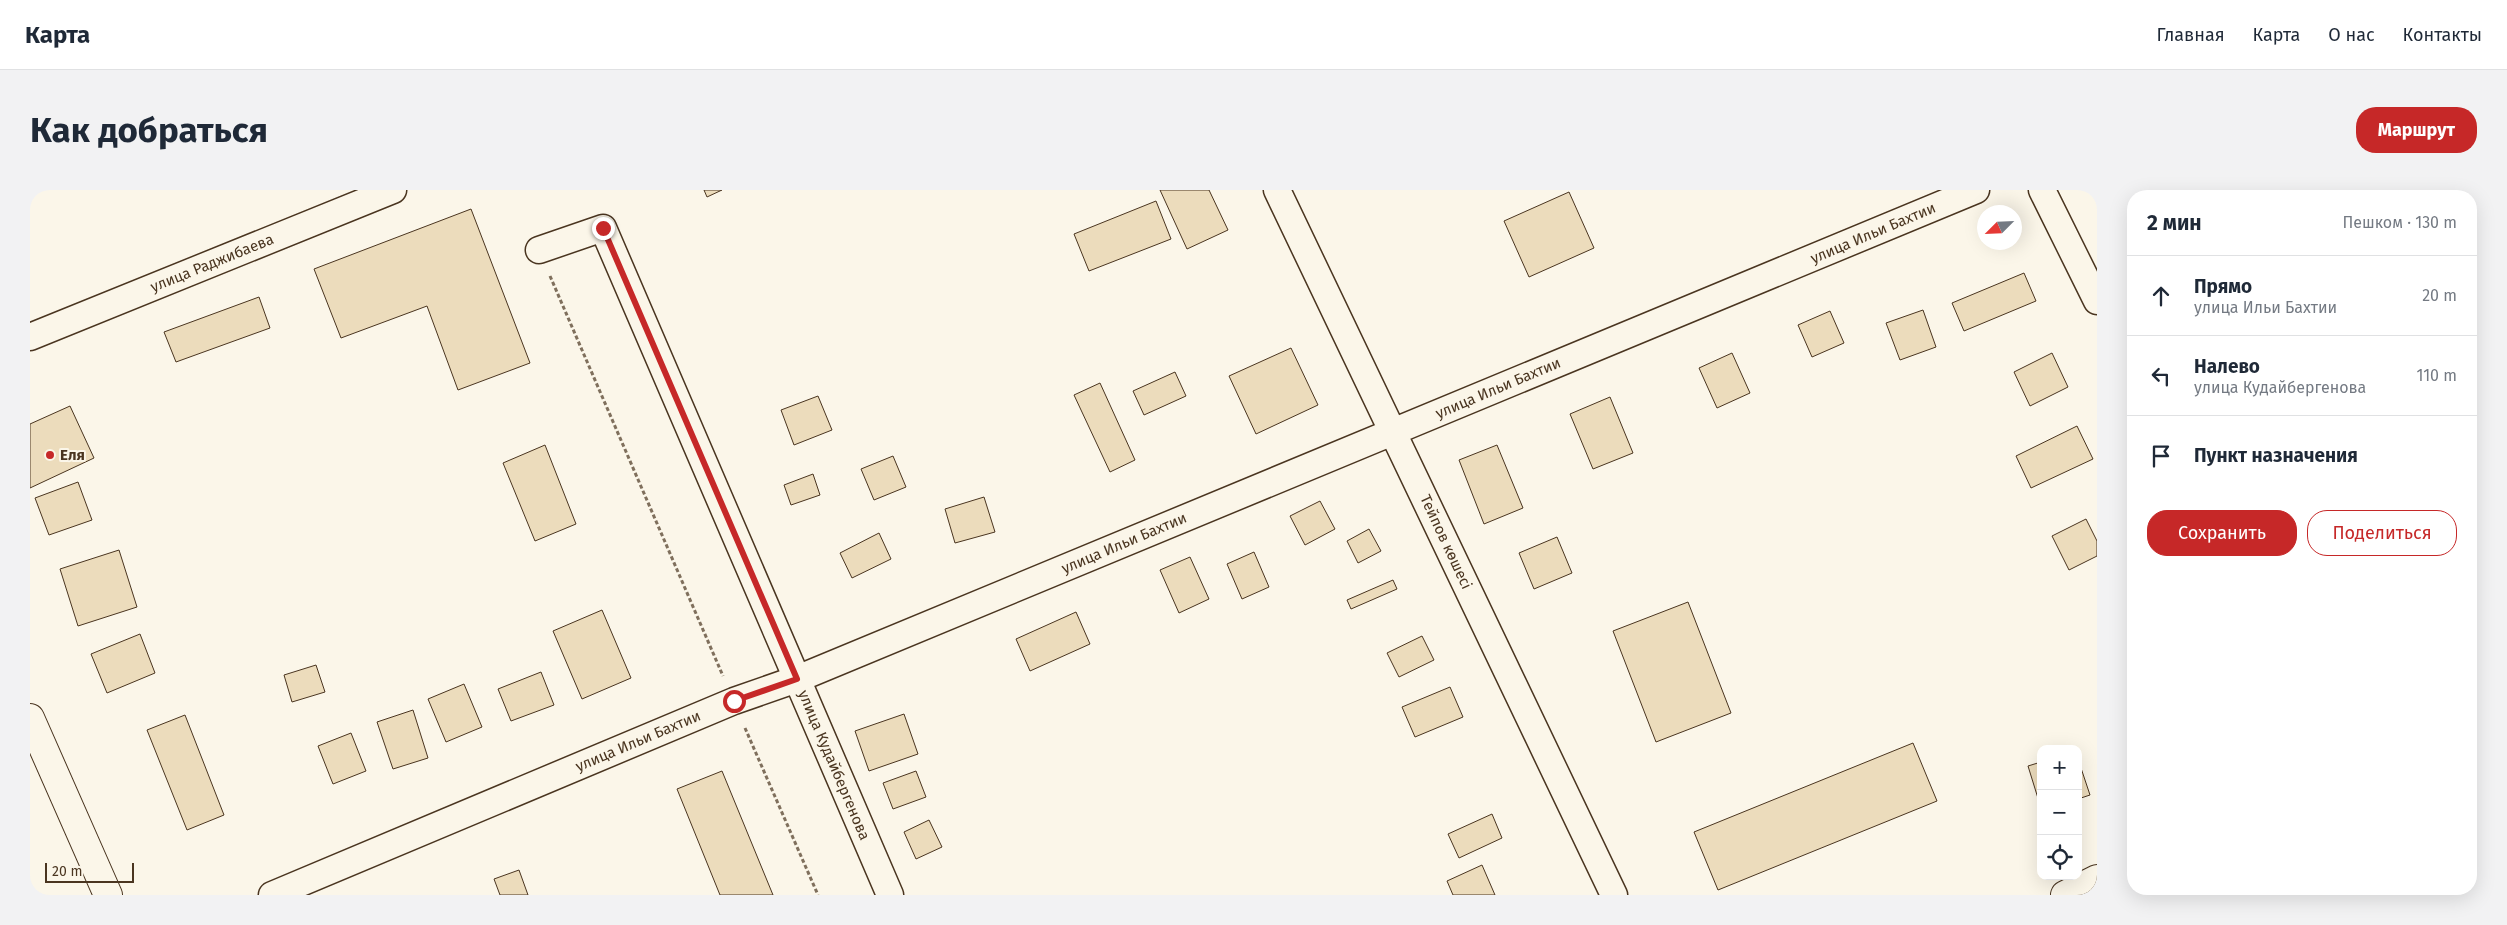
<!DOCTYPE html>
<html lang="ru">
<head>
<meta charset="utf-8">
<style>
	body { margin:0; font-family:"Fira Sans",sans-serif; background:#f2f2f3; color:#1f2937 }
	.controls { position:absolute; right:15px; bottom:15px; display:grid; overflow:hidden; border-radius:10px; box-shadow:0 5px 20px #0002 }
	.controls button { width:45px; height:45px; display:grid; place-items:center; padding:0; border:0; border-bottom:1px solid #e0e1e3; background:#fff; color:#1f2937; font:25px sans-serif }
	.compass { position:absolute; left:1947px; top:15px; width:45px; height:45px; border-radius:50%; background:#fff; box-shadow:0 5px 20px #0002; rotate:246deg }
	.scale { position:absolute; left:15px; bottom:12px; width:89px; box-sizing:border-box; padding-left:5px; border:2px solid #4a3520; border-top:0; font-size:14px; line-height:18px; white-space:nowrap; color:#4a3520; -webkit-text-stroke:4px #fbf6e9; paint-order:stroke }
	.stop { position:absolute; width:15px; height:15px; margin:-11px; border:4px solid #c62828; border-radius:50%; background:#fff }
	.stop.end { background:#c62828; border-color:#fff; box-shadow:0 1px 5px #0008 }
	.list { margin:0; padding:0; list-style:none }
	h2 { display:flex; justify-content:space-between; align-items:center; height:65px; margin:0; padding:0 20px; font-size:21px }
	h2 small { font-size:16px; font-weight:400; color:#747a83 }
	.list li { display:grid; grid-template-columns:32px 1fr auto; gap:15px; align-items:center; box-sizing:border-box; height:80px; padding:0 20px; border-top:1px solid #e0e1e3 }
	.list b { display:block; font-size:19px; white-space:nowrap }
	.list p { margin:0; font-size:16px; white-space:nowrap; color:#747a83 }
	.list em { font-size:16px; font-style:normal; color:#747a83 }
	.actions { display:flex; gap:10px; padding:15px 20px }
	.actions a { flex:1; padding:11px 0; border:1px solid #c62828; border-radius:20px; text-align:center; font-size:18px; color:#c62828 }
	.actions .main { background:#c62828; color:#fff }
	.icon { flex:none; width:28px; height:28px; fill:none; stroke:currentColor; stroke-width:2; stroke-linecap:round; stroke-linejoin:round }
	.map { position:relative; flex:none; width:2067px; height:705px; overflow:hidden; border-radius:20px }
	header { display:flex; align-items:center; gap:30px; box-sizing:border-box; height:70px; padding:0 25px; background:#fff; border-bottom:1px solid #e0e1e3 }
	header strong { font-size:24px }
	nav { display:flex; gap:28px; margin-inline-start:auto; font-size:18px }
	.intro { display:flex; align-items:center; justify-content:space-between; box-sizing:border-box; height:120px; padding:0 30px }
	h1 { margin:0; font-size:35px }
	.button { padding:12px 22px; border-radius:20px; background:#c62828; color:#fff; font-size:18px; font-weight:700 }
	main { display:flex; gap:30px; padding:0 30px }
	aside { flex:1; background:#fff; border-radius:20px; box-shadow:0 5px 20px #0002 }
	.map>svg:first-child { display:block }
	.building { fill:#ecdcbc; stroke:#4a3520 }
	.lines { fill:none; stroke-linecap:round; stroke-linejoin:round }
	.street-casing { stroke:#4a3520; stroke-width:29 }
	.secondary-casing { stroke:#4a3520; stroke-width:30 }
	.path { stroke:#7f6f5c; stroke-width:3; stroke-dasharray:4 2.5; stroke-linecap:butt }
	.street { stroke:#fbf6e9; stroke-width:26 }
	.secondary { stroke:#fbf6e9; stroke-width:28 }
	.route { stroke:#c62828; stroke-width:6 }
	.poi-dot { fill:#c62828; stroke:#fbf6e9; stroke-width:2 }
	.labels { text-anchor:middle; stroke-width:4; stroke-linejoin:round; paint-order:stroke }
	.street-label { font-size:15px; fill:#4a3520; stroke:#fbf6e9 }
	.poi-label { font-size:15px; font-weight:bold; fill:#4a3520; stroke:#fbf6e9; text-anchor:start }
</style>
</head>
<body>
<header>
<strong>Карта</strong>
<nav><a>Главная</a><a>Карта</a><a>О нас</a><a>Контакты</a></nav>
</header>
<div class="intro"><h1>Как добраться</h1><a class="button">Маршрут</a></div>
<main>
<div class="map">
<svg width="2067" height="705" viewBox="0 0 2067 705">
	<rect width="100%" height="100%" fill="#fbf6e9"/>
	<!-- building -->
	<g class="building">
		<polygon points="674,0 692,0 677,7"/>
		<polygon points="1130,0 1179,0 1198,40 1157,59"/>
		<polygon points="1539,2 1564,58 1499,87 1474,31"/>
		<polygon points="1126,11 1141,49 1059,81 1044,44"/>
		<polygon points="441,19 500,173 428,200 397,116 311,148 284,79"/>
		<polygon points="1994,83 2006,111 1934,141 1922,113"/>
		<polygon points="229,107 240,138 146,172 134,142"/>
		<polygon points="1893,120 1906,157 1870,170 1856,133"/>
		<polygon points="1800,121 1814,153 1782,167 1768,135"/>
		<polygon points="1261,158 1288,215 1226,244 1199,186"/>
		<polygon points="1702,163 1720,203 1687,218 1669,178"/>
		<polygon points="2022,163 2038,197 2000,216 1984,182"/>
		<polygon points="1145,182 1156,206 1114,225 1103,201"/>
		<polygon points="1070,193 1105,270 1080,282 1044,205"/>
		<polygon points="788,206 802,240 764,255 751,220"/>
		<polygon points="1580,207 1603,263 1563,279 1540,224"/>
		<polygon points="40,216 64,268 0,298 0,234"/>
		<polygon points="2047,236 2063,269 2001,298 1986,266"/>
		<polygon points="515,255 546,334 505,351 473,273"/>
		<polygon points="1467,255 1493,318 1454,334 1429,270"/>
		<polygon points="863,266 876,297 844,310 831,279"/>
		<polygon points="783,284 790,305 761,315 754,295"/>
		<polygon points="48,292 62,330 19,345 5,308"/>
		<polygon points="954,307 965,342 925,353 915,319"/>
		<polygon points="1290,311 1305,339 1275,355 1260,326"/>
		<polygon points="2056,329 2067,351 2067,366 2039,380 2022,346"/>
		<polygon points="1339,339 1351,361 1328,373 1317,351"/>
		<polygon points="849,343 861,369 822,388 810,363"/>
		<polygon points="1527,347 1542,383 1504,399 1489,363"/>
		<polygon points="89,360 107,417 48,436 30,379"/>
		<polygon points="1224,362 1239,397 1212,409 1197,374"/>
		<polygon points="1160,367 1179,409 1149,423 1130,380"/>
		<polygon points="1363,390 1367,399 1321,419 1317,410"/>
		<polygon points="1658,412 1701,523 1626,552 1583,441"/>
		<polygon points="572,420 601,488 552,509 523,441"/>
		<polygon points="1046,422 1060,454 1000,481 986,449"/>
		<polygon points="110,444 125,483 77,503 61,464"/>
		<polygon points="1392,446 1404,470 1369,487 1357,463"/>
		<polygon points="286,475 295,502 262,512 254,485"/>
		<polygon points="511,482 524,515 481,531 468,499"/>
		<polygon points="434,494 452,537 416,552 398,509"/>
		<polygon points="1420,497 1433,527 1385,547 1372,517"/>
		<polygon points="383,520 398,568 363,579 347,532"/>
		<polygon points="874,524 888,564 839,581 825,541"/>
		<polygon points="155,525 194,625 157,640 117,540"/>
		<polygon points="321,543 336,581 303,594 288,556"/>
		<polygon points="1883,553 1907,611 1688,700 1664,642"/>
		<polygon points="2048,569 2060,605 2048,609"/>
		<polygon points="2011,572 2011,618 1998,576"/>
		<polygon points="692,581 743,705 690,705 647,599"/>
		<polygon points="886,581 896,607 863,619 853,593"/>
		<polygon points="1462,624 1472,648 1429,668 1418,644"/>
		<polygon points="899,630 912,657 886,669 874,642"/>
		<polygon points="1452,675 1465,705 1423,705 1417,691"/>
		<polygon points="489,680 498,705 470,705 464,689"/>
	</g>
	<g class="lines">
		<defs>
			<g id="street">
				<polyline points="1247,0 1584,705"/>
				<polyline points="2012,0 2067,111"/>
				<polyline points="509,60 573,38 860,705"/>
				<polyline points="0,147 363,0"/>
				<polyline points="242,705 704,511 767,489 1946,0"/>
			</g>
			<g id="secondary">
				<polyline points="0,528 78,705"/>
				<polyline points="2035,705 2067,689"/>
			</g>
		</defs>
		<!-- street casing -->
		<use href="#street" class="street-casing"/>
		<!-- secondary casing -->
		<use href="#secondary" class="secondary-casing"/>
		<!-- path -->
		<g class="path">
			<polyline points="520,86 693,486"/>
			<polyline points="715,538 788,705"/>
		</g>
		<!-- street -->
		<use href="#street" class="street"/>
		<!-- secondary -->
		<use href="#secondary" class="secondary"/>
	</g>
	<g class="lines">
		<!-- route -->
		<polyline class="route" points="573,38 767,489 704,511"/>
	</g>
	<!-- markers -->
	<circle class="poi-dot" cx="20" cy="265" r="5"/>
	<g class="labels">
		<!-- street labels -->
		<g class="street-label">
			<text transform="translate(1843 43) rotate(-23)" y="5">улица Ильи Бахтии</text>
			<text transform="translate(182 73) rotate(-22)" y="5">улица Раджибаева</text>
			<text transform="translate(1468 198) rotate(-23)" y="5">улица Ильи Бахтии</text>
			<text transform="translate(1416 352) rotate(65)" y="5">Тейпов көшесі</text>
			<text transform="translate(1094 353) rotate(-23)" y="5">улица Ильи Бахтии</text>
			<text transform="translate(608 551) rotate(-23)" y="5">улица Ильи Бахтии</text>
			<text transform="translate(804 575) rotate(67)" y="5">улица Кудайбергенова</text>
		</g>
		<!-- poi labels -->
		<g class="poi-label">
			<text x="30" y="270">Еля</text>
		</g>
	</g>
</svg>
<div class="controls">
<button>+</button>
<button>−</button>
<button><svg class="icon" aria-label="locate" viewBox="0 0 24 24"><circle cx="12" cy="12" r="6"/><path d="M12 2v4M12 18v4M2 12h4M18 12h4"/></svg></button>
</div>
<svg class="compass" viewBox="-18 -18 36 36"><path d="M0-13l5 13h-10z" fill="#e53935"/><path d="M0 13l5-13h-10z" fill="#747a83"/></svg>
<div class="scale">20 m</div>
<div class="stop" style="left:704px;top:511px"></div>
<div class="stop end" style="left:573px;top:38px"></div>
</div>
<aside>
<h2>2 мин<small>Пешком · 130 m</small></h2>
<ul class="list">
<li><svg class="icon" aria-label="ahead" viewBox="0 0 24 24"><path d="M12 20V5M6 11l6-6 6 6"/></svg><div><b>Прямо</b><p>улица Ильи Бахтии</p></div><em>20 m</em></li>
<li><svg class="icon" aria-label="left" viewBox="0 0 24 24"><path d="M17 20v-9H6M10 6l-5 5 5 5"/></svg><div><b>Налево</b><p>улица Кудайбергенова</p></div><em>110 m</em></li>
<li><svg class="icon" aria-label="arrive" viewBox="0 0 24 24"><path d="M6 21V4h12l-3 4 3 4H6"/></svg><div><b>Пункт назначения</b></div></li>
</ul>
<div class="actions"><a class="main">Сохранить</a><a>Поделиться</a></div>
</aside>
</main>
</body>
</html>
